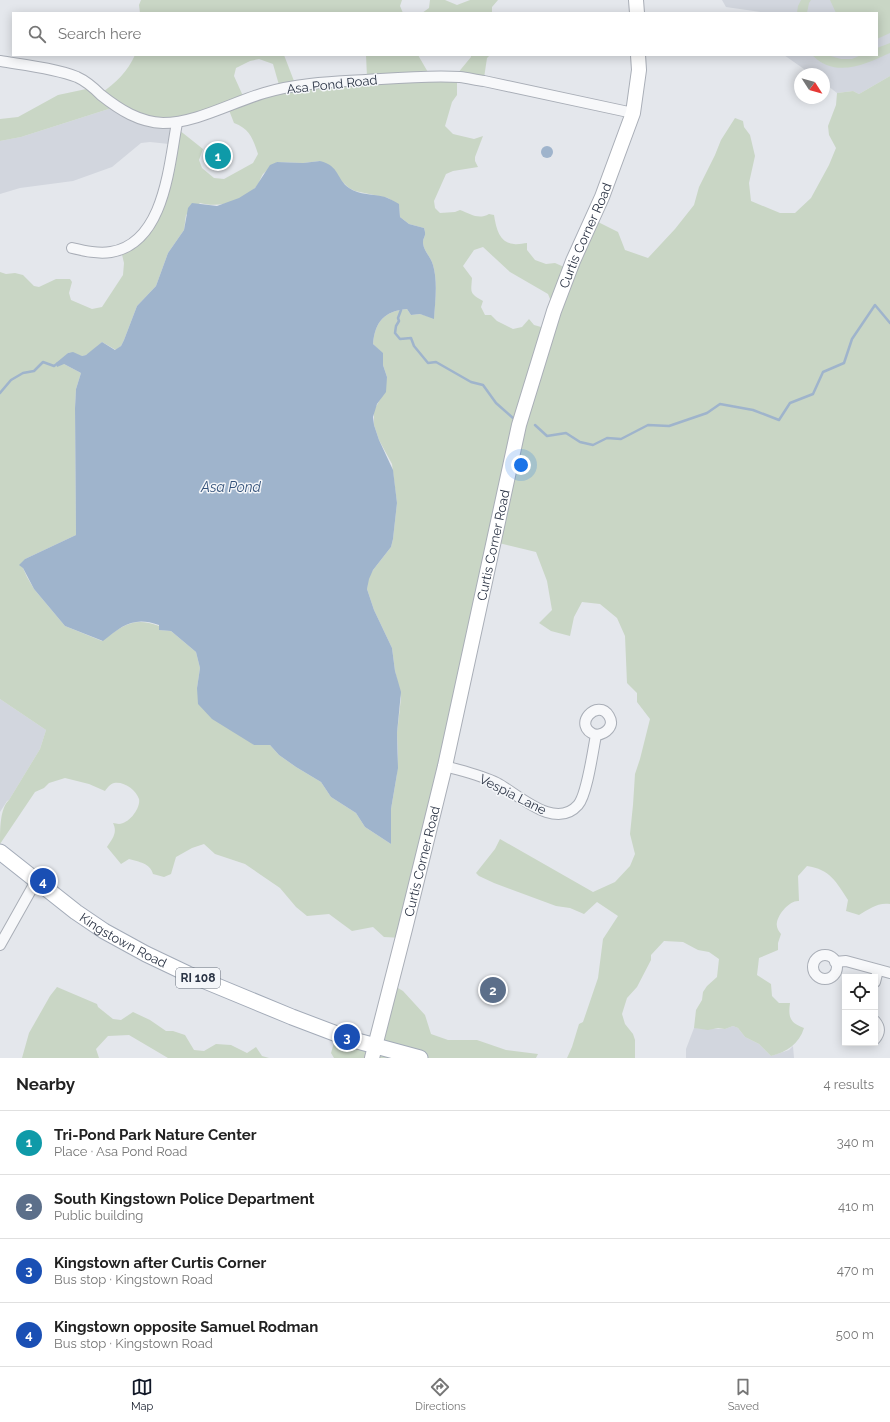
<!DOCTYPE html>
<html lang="en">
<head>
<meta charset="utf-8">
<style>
	body { margin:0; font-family:Raleway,sans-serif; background:#f2f2f2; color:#222 }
	.controls { position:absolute; right:12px; bottom:12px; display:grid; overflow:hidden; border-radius:0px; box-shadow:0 2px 10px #0003 }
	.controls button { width:36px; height:36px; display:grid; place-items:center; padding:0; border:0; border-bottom:1px solid #e0e0e0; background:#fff; color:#222; font:20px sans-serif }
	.compass { position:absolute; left:794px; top:68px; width:36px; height:36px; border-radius:50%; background:#fff; box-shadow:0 2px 10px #0003; rotate:126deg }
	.you { position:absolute; left:521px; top:465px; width:14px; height:14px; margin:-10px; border:3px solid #fff; border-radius:50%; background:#1a73e8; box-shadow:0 0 0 6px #1a73e833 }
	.badge { display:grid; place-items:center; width:26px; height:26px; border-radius:50%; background:#111827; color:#fff; font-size:13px; font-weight:700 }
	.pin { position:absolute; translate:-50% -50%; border:2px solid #fff; box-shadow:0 1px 4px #0006 }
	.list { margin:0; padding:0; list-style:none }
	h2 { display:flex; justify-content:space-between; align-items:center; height:52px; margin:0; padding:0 16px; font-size:17px }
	h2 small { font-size:13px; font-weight:400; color:#767676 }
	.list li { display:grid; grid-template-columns:26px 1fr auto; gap:12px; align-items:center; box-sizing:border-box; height:64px; padding:0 16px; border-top:1px solid #e0e0e0 }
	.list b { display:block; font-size:15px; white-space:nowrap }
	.list p { margin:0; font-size:13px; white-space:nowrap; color:#767676 }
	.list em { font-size:13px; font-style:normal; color:#767676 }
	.icon { flex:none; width:22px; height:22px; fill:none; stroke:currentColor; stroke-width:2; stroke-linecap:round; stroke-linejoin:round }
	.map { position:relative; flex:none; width:890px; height:1058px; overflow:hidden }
	.search { position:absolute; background:#fff; box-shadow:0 2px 10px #0003; left:12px; right:12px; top:12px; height:44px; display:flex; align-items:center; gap:10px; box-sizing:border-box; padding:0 14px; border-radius:0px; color:#767676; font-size:15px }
	.sheet { height:308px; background:#fff }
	nav { display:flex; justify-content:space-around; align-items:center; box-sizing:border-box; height:56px; border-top:1px solid #e0e0e0; background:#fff; font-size:11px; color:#767676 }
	nav a { display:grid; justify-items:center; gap:2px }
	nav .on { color:#111827 }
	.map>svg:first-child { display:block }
	.built { fill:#d2d6de }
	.green { fill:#c9d6c5; fill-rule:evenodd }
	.water { fill:#9fb4cc }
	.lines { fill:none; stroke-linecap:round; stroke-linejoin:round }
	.stream { stroke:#9fb4cc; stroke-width:2.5 }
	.street-casing { stroke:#a9aeb7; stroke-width:12 }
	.secondary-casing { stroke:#a9aeb7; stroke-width:16 }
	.primary-casing { stroke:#a3abb8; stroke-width:17 }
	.street { stroke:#f7f8fa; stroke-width:10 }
	.secondary { stroke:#fff; stroke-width:14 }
	.primary { stroke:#fff; stroke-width:15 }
	.labels { text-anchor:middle; stroke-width:3; stroke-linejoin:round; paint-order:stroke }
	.shield { fill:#f4f6f9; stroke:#676e7b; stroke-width:1 }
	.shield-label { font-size:12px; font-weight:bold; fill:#2b3445 }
	.street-label { font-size:13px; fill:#2b3445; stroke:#f4f6f9 }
	.water-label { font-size:14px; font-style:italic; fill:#34527a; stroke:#f4f6f9 }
</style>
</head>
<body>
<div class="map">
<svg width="890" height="1058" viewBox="0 0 890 1058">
	<rect width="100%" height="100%" fill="#e4e7ec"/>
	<!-- built -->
	<g class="built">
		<polygon points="722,0 890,0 890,76 859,94 853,91 837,93 824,83 824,74 811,74 784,55 877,55 877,13 768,13 726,7"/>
		<polygon points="118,106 172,121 169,144 150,142 141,143 112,167 73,181 20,188 0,194 0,141 21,137"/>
		<polygon points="0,699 46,730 40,749 9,800 7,801 0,812"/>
		<polygon points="733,1026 738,1028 745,1037 759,1044 771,1056 789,1050 793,1046 794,1058 686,1058 686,1049 694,1028 725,1029"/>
	</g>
	<!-- green -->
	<g class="green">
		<polygon points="141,0 402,0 400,6 403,13 140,13 139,5"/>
		<polygon points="430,0 445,0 457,5 470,0 498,0 492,7 492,13 422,13 429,8"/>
		<polygon points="801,0 811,0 809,3 807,13 797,13 798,6"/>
		<polygon points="830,0 890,0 890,33 877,39 877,13 836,13"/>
		<path d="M890,43V53C865,64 836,79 812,55H827L841,59H852L861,55H877V48Z"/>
		<path d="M135,55H284L294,81L297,82L367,77L366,55H418L429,74H457L471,57V55H490L487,58L484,78L457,75V95L452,102L445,126L453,134L474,139L483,136L475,157V161L478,167L453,171L446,174L434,201L435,208L440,213L455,212L460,210C471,214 478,220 489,214L494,215C496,227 499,243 514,244C518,245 523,243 527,243V250L535,260L546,264L555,263L571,270L594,220L618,232L625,250L648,258L675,229L694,205L699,187L715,155L721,140L735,118L743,121L744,127L750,135L755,156L749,183L751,201L780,213H795L811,198L829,165L836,148L829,135L828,126L836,105L837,93L853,91L859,94L890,76V904C878,902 869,909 859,915L846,911L848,900C837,883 830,869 807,866L798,876L799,901C790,900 779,913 777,922C776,927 778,930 781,934L778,943V950L759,958L757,975L771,984L772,996L779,1003H790C788,1017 790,1023 804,1028C799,1044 787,1052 771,1056L759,1044L745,1037L738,1028L733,1026L725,1029L718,1028L708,1030L694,1028L696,1010L702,1000L703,992L707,986L717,977L719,959L709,952L698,950L683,942L664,941L651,955V960L637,987L627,998L622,1014L625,1024L633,1034L635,1040V1058H567L572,1047L579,1024L583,1022L598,978L603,939L618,916L597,902L584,914L570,908L556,906L494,883L479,876L476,873L495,849L500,839L593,892L615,882L630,866L635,854L630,834L633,805L635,774L640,759L650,719L637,702V693L627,683L625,636L617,618L600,604L582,602L574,617L570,636L551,631L539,623L552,610L547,581L536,552L499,543L402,938L384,937L373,927L352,931L329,914L307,916L296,907L280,888L245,864L215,854L204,844L192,848L176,857L171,874L164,877L153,874C150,863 139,862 129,859L121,864L107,847C112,839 118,833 113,823C115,823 117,824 119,824C129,824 141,808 139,799C136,790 124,781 114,783C110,784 107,788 105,791L89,784L65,778L49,783L44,788L35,792L0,844C0,829 0,808 9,800L40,749L46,730L0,699V272L6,274L15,273L23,275L34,286L39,287L56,279H70L72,282L69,293L71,300L92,309L102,307L123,275L124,263L120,246L131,240L154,214L174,126L203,149L199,160L202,168L214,178L224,179L253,163L258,154C253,139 250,129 234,123L227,105L187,118L151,121L118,106L21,137L0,141V119L18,117L58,95L91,88L101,93C115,84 128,71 135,55ZM259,59L273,64L279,85L243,96L234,76L236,68L250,61ZM320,161L349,188L355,191L388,198L399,205L400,217L409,224L424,228C427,237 423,236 423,243C424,252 431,257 433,265C438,282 435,301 434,318L420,314L411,315L407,309C384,311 375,322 373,344L383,354V365L387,377L381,398L374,410V425L379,440L392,464L397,503L393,539L391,547L373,570L368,579L367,589L374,610L392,648L395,671L401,698L397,733L398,754L397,774L391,809V844L365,827L356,813L331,797L321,782L296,767L279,755L270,745H254L197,688L200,668L196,652L171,631L159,630V626C133,616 122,626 102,641L65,626L34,589L27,577L23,568L25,559L76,535L75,408L76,389L81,373L64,364V358L68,353C74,352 76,355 81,356C88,357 97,346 102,342L116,350L121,346L124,340L137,306L156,286L168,253L184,230L186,215L200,203C219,208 241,202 255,188C259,184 260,179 263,174C267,170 273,166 277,162L303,163ZM483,247L510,272L548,294L555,311L548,329L534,325L529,319L522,327L513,329L497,321L491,315H485L481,307L483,301C469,293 471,293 472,278L463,266L474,250Z"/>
		<polygon points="393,985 403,991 425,1015 431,1034 448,1040 477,1040 506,1050 538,1054 536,1058 334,1058 331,1053 336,1036 372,1046"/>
		<polygon points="57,987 97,1004 98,1007 113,1019 121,1020 133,1012 150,1020 166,1031 173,1031 185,1035 194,1050 204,1051 216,1044 231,1045 247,1053 256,1047 262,1056 269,1058 168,1058 129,1035 108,1036 96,1049 99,1058 22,1058 29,1033 50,996"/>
	</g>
	<!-- water -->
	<g class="water">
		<circle cx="547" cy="152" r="6"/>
		<path d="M320,161C340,166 336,179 349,188C359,195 374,194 385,197C391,199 395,202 399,204L400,217L409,224L424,228C427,237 423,236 423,243C424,252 431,257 433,265C438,282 435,302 434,319L420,314L411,315L407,309C384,311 375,322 373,344L383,353V365L387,377L386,392L377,404L373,417L374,425L379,440L393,470L397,503L393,539L391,547L373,570L369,579L367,589L374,610L392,648L395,671L401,692L397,733L398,768L391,809V844L365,827L356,813L331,797L321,782L296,767L279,755L270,745H254L212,719L198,704L197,688L200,668L196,652L171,631L159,630V625C133,616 122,626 103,641L65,626L34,589L23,568L19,565L25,559L76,535L75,408L76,389L81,373L64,364L57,367L56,363L68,353L73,352L82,356L86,355L102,342L115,350L121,346L124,340L137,306L156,286L168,253L184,230L188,208L192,203L217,206L239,198L255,188L270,165L277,162L303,163Z"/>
	</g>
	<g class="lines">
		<!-- stream -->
		<g class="stream">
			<polyline points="401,310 398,318 399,321 396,326 395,333 400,339 411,338 414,346 428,363 436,362 471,382 483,385 496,403 513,418"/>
			<polyline points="0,393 11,380 23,373 34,371 43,362 54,366 58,363"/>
			<polyline points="535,425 547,436 566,433 580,442 593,445 607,438 621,439 648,425 669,426 707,413 720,404 753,410 779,420 790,403 813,394 823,372 844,363 852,339 875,305 890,323"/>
		</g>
		<defs>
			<g id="street">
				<path d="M0,61C24,65 54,68 77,77C86,81 94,88 101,95C120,110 139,122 163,123C196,123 233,102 264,93C298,83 332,82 366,80C397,78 429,75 460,77C468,78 476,80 484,81L633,113"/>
				<path d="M72,248C85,251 98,254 111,252C165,243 169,164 177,123"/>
				<path d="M445,766C462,771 481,775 497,783C518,794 555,831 578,805C587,795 593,750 596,735C606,734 615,726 609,716C598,697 570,726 596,735"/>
				<polyline points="0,945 36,881"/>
				<circle cx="825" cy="967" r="12"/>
				<polyline points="835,962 846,961 890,973"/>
				<polyline points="875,982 878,970"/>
				<path d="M875,1021C880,1027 880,1033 875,1039"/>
			</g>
			<g id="secondary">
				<polyline points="636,0 637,13"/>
				<path id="s1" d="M372,1058L405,929L445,766L519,425L554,311L573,261L602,197L633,113L639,70L638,55"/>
			</g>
			<g id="primary">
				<path id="s2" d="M0,852L76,912L104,931L146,954L188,974L292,1017L350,1039L420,1058"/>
			</g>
		</defs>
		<!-- street casing -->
		<use href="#street" class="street-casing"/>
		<!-- secondary casing -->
		<use href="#secondary" class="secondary-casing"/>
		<!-- primary casing -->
		<use href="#primary" class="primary-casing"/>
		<!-- street -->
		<use href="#street" class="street"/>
		<!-- secondary -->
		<use href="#secondary" class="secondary"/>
		<!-- primary -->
		<use href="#primary" class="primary"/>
	</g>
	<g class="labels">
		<!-- shield labels -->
		<rect class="shield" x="176" y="968" width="44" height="20" rx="3"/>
		<g class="shield-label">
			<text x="198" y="982">RI 108</text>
		</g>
		<!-- street labels -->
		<g class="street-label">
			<text transform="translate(332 84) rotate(-6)" y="5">Asa Pond Road</text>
			<text dy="5" stroke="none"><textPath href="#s1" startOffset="851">Curtis Corner Road</textPath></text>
			<text dy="5" stroke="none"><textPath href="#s1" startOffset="527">Curtis Corner Road</textPath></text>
			<text transform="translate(513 794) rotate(27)" y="5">Vespia Lane</text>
			<text dy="5" stroke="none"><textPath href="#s1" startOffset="203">Curtis Corner Road</textPath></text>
			<text dy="5" stroke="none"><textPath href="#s2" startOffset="152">Kingstown Road</textPath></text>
		</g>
		<!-- water labels -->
		<g class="water-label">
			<text x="231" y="492">Asa Pond</text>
		</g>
	</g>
</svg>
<div class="controls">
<button><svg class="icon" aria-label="locate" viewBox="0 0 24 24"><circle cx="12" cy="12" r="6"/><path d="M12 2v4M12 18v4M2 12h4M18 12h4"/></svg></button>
<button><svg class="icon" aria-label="layers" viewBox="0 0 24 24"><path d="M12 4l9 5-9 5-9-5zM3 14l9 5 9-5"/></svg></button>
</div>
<svg class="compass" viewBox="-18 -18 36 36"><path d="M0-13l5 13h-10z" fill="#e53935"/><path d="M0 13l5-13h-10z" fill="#767676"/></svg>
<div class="you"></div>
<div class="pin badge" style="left:218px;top:156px;background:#0f9aa8">1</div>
<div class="pin badge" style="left:493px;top:990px;background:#5c6f8a">2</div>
<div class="pin badge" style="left:347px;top:1037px;background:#1a4fb4">3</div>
<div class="pin badge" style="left:43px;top:881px;background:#1a4fb4">4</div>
<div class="search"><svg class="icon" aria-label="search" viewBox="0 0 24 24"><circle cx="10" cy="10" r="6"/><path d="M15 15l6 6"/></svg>Search here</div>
</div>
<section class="sheet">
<h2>Nearby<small>4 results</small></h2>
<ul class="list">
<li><span class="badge" style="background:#0f9aa8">1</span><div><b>Tri-Pond Park Nature Center</b><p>Place · Asa Pond Road</p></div><em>340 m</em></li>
<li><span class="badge" style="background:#5c6f8a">2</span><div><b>South Kingstown Police Department</b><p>Public building</p></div><em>410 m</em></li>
<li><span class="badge" style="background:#1a4fb4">3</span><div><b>Kingstown after Curtis Corner</b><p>Bus stop · Kingstown Road</p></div><em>470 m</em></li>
<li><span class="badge" style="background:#1a4fb4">4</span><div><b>Kingstown opposite Samuel Rodman</b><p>Bus stop · Kingstown Road</p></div><em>500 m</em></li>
</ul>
</section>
<nav>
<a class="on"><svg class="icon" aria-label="map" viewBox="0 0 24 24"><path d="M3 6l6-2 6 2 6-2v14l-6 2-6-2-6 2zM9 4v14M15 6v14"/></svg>Map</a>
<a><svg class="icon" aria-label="directions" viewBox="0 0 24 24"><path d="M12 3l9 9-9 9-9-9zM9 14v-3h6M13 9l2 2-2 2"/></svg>Directions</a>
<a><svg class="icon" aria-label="saved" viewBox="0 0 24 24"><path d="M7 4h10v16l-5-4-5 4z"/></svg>Saved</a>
</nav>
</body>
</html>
